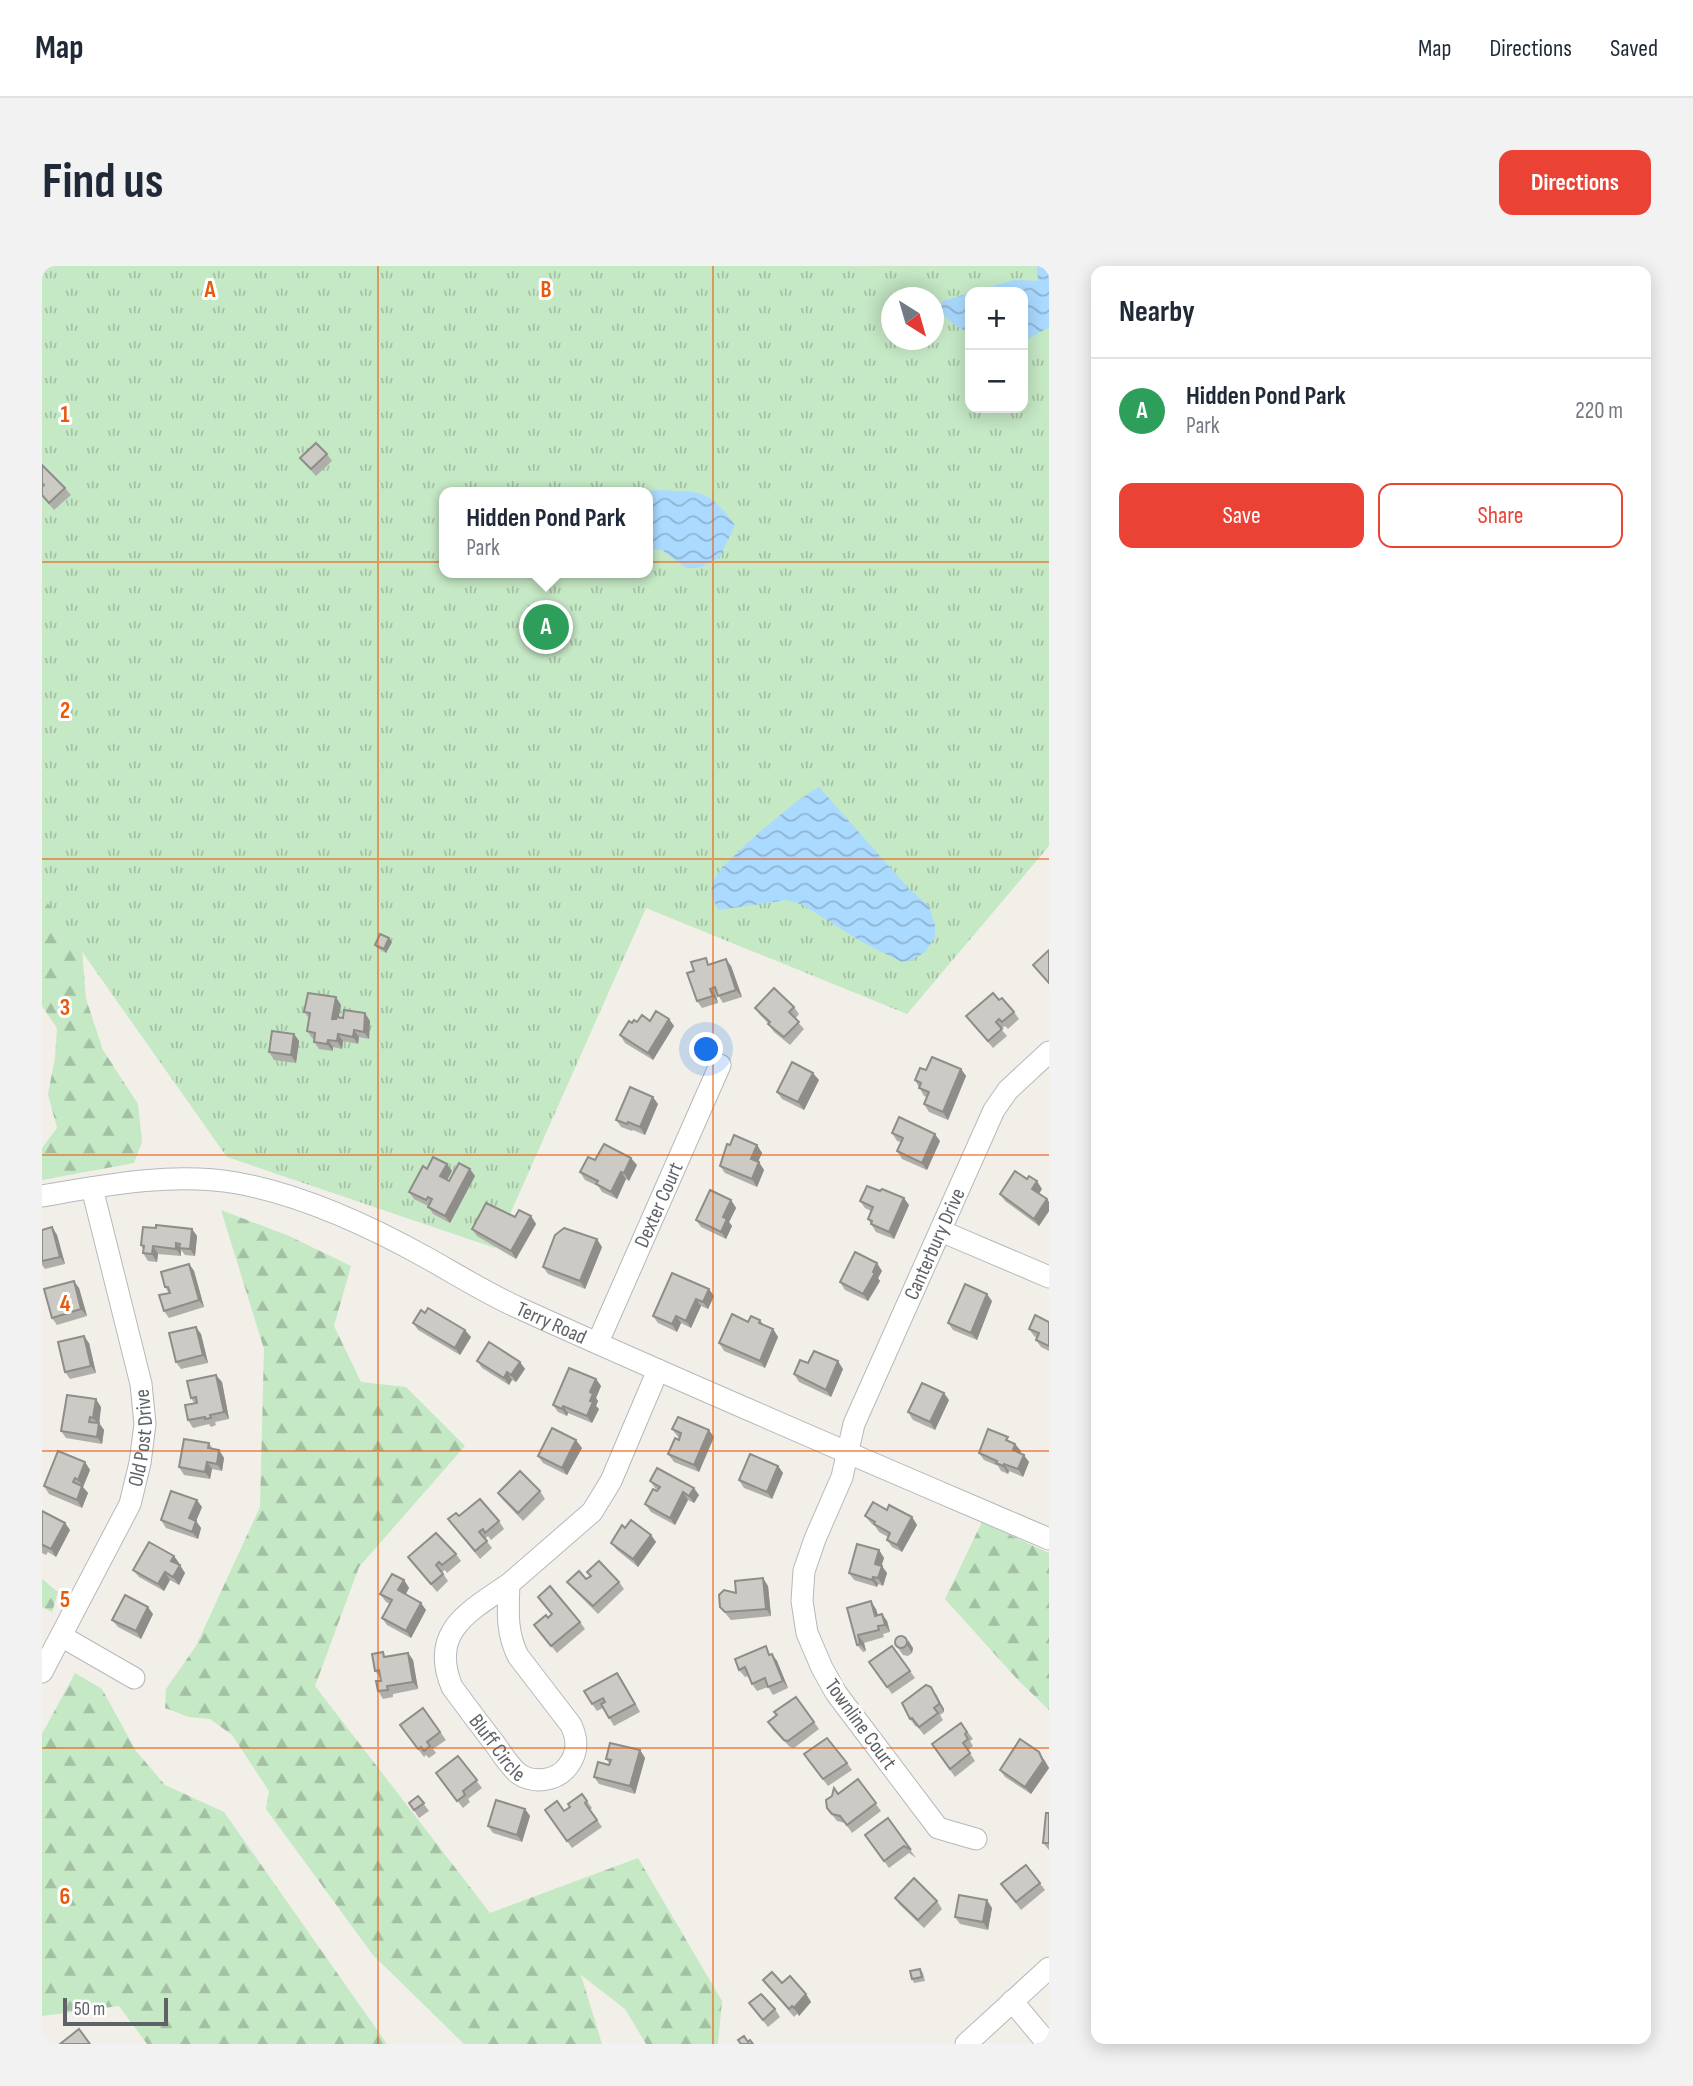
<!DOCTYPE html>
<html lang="en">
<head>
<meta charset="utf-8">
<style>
	body { margin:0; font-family:"Sofia Sans Condensed",sans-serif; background:#f2f2f3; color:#1f2937 }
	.controls { position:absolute; right:21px; top:21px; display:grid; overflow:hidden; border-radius:14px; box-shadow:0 4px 18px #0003 }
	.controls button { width:63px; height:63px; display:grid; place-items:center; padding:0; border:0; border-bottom:2px solid #e0e1e3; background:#fff; color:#1f2937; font:35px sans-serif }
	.compass { position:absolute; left:839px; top:21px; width:63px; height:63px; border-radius:50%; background:#fff; box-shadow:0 4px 18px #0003; rotate:143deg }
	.scale { position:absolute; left:21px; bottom:18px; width:105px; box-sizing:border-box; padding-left:7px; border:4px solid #5f6368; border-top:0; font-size:19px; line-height:24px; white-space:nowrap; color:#5f6368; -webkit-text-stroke:5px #fff; paint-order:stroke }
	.you { position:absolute; left:665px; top:784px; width:24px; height:24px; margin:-18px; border:5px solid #fff; border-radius:50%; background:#1a73e8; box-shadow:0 0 0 10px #1a73e833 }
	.badge { display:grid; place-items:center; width:46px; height:46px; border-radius:50%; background:#ea4335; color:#fff; font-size:23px; font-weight:700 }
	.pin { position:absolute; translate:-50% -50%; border:4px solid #fff; box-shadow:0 2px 7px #0006 }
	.popup { position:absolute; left:397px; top:221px; width:214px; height:91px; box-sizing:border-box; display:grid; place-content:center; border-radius:14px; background:#fff; filter:drop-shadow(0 2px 5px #0005); font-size:23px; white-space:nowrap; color:#747a83 }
	.popup b { font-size:26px; color:#1f2937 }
	.popup::after { content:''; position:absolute; left:50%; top:100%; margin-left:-14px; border:14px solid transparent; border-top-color:#fff }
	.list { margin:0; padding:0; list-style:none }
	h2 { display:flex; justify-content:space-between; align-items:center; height:91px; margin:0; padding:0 28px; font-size:30px }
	h2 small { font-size:23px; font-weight:400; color:#747a83 }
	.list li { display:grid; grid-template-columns:46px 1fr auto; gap:21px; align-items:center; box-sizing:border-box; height:105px; padding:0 28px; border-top:2px solid #e0e1e3 }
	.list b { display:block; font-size:26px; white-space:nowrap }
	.list p { margin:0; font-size:23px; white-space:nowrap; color:#747a83 }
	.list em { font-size:23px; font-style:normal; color:#747a83 }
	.actions { display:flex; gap:14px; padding:21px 28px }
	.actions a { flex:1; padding:16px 0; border:2px solid #ea4335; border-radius:14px; text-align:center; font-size:24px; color:#ea4335 }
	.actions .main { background:#ea4335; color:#fff }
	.map { position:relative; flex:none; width:1007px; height:1778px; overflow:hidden; border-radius:14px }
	header { display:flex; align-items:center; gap:42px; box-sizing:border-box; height:98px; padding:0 35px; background:#fff; border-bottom:2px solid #e0e1e3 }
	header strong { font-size:33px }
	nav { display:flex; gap:38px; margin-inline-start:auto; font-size:24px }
	.intro { display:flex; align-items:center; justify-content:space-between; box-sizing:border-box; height:168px; padding:0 42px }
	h1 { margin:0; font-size:49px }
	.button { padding:18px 32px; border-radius:14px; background:#ea4335; color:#fff; font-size:24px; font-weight:700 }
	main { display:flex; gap:42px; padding:0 42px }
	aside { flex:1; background:#fff; border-radius:14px; box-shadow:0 4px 18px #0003 }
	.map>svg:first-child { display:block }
	.grass { fill:#c5e8c5 }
	.forest { fill:url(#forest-firs) }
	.park { fill:url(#park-tufts); fill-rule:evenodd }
	.water { fill:url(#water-waves) }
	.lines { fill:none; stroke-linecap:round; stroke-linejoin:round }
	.minor-casing { stroke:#b5b8bc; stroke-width:23 }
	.minor { stroke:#fff; stroke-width:21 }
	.wall { fill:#afaea9 }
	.shaded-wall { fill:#8f8d8a }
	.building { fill:#cccac5; stroke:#8f8d8a; stroke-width:2 }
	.grid { fill:none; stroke:#e8590c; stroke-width:2; stroke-opacity:0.55 }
	.labels { text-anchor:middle; stroke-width:6; stroke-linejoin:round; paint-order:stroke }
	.street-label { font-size:21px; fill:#5f6368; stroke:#fff }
	.grid-label { font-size:23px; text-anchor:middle; font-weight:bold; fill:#e8590c; stroke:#fff; stroke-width:6; stroke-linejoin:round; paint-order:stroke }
</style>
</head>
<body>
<header>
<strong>Map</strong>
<nav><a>Map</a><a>Directions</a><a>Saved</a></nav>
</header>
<div class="intro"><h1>Find us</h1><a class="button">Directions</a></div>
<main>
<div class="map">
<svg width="1007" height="1778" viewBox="0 0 1007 1778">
	<defs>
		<pattern id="forest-firs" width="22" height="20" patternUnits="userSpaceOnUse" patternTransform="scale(1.75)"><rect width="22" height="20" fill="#c5e8c5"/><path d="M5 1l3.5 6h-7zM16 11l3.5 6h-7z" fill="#a3c0a4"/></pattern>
		<pattern id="park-tufts" width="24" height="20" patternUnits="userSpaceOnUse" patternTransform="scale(1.75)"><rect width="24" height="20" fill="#c5e8c5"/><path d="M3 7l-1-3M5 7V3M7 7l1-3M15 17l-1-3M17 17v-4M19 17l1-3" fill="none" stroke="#a3c0a4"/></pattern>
		<pattern id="water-waves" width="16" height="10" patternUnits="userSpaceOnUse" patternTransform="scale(1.75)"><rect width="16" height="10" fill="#aadaff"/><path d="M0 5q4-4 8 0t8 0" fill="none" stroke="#8eb4d2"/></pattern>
	</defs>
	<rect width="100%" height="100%" fill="#f1efe8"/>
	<!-- grass -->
	<polygon class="grass" points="810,0 895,0 877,7"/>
	<!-- forest -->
	<g class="forest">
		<polygon points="0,616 39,670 44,733 61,784 96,838 100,876 92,897 0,914 0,882 15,862 6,828 13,792 15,762 0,740"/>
		<polygon points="179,944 247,970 309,1000 292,1060 319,1116 364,1121 423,1180 317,1301 273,1420 448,1647 596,1592 680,1735 676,1778 604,1778 583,1743 539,1709 560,1778 422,1778 331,1689 224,1543 227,1525 190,1469 168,1453 147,1451 123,1442 124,1423 154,1380 218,1241 222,1083"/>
		<polygon points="940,1256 1007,1287 1007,1444 977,1415 903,1333"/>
		<polygon points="0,1313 16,1326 10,1346 0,1341"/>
		<polygon points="33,1407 60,1423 94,1485 123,1519 182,1546 345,1778 105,1778 77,1740 0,1750 0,1468"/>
	</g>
	<!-- park -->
	<path class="park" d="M0,0H810L877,7L895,0H1007V580L865,748L604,642L453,982L185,891L0,629ZM928,26H981V142H928ZM850,32H892V74H850ZM402,226H606V307H402Z"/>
	<!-- water -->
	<g class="water">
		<polygon points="995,0 1007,0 1007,61 981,76 981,26 930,26 972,14 996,15"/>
		<polygon points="928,27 928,68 913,59 894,43 901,35"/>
		<path d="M614,224C660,226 665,222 693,259L678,291L657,302H644L620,284L606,283V226H602Z"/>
		<path d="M777,521L867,623L887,640L893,659V671L883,686L870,694L860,696L820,676L761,639L745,634L677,644C671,635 667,625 672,614C681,594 756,532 777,521Z"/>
	</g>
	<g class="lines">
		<defs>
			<g id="minor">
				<path id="s1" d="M0,930C64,919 130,906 195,917C261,929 328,960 387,993C417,1010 446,1028 477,1042C653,1122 830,1197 1007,1273"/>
				<polyline points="899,965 1007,1011"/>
				<path id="s2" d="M556,1076L678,799"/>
				<path id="s3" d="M467,1318C426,1346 387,1366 410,1421C424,1440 438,1459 453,1478C460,1488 467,1500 477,1508C492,1518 515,1515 526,1500C536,1487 536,1474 529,1459L476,1390C464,1366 466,1344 467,1318L550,1246L569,1215L616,1104"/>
				<polyline points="19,1370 92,1412"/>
				<path id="s4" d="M0,1406L88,1238L98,1197L103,1158L99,1118L50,922"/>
				<path id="s5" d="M934,1573L896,1562L794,1427L780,1402L765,1367L760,1335L762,1305L773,1273L800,1211L812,1158L952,844L966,824L1007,786"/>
				<polyline points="970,1735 1006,1778"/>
				<polyline points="924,1778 1007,1702"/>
			</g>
		</defs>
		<!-- minor casing -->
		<use href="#minor" class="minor-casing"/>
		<!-- minor -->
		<use href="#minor" class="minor"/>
	</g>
	<!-- wall -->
	<g class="wall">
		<polygon points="285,188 290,195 274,210 258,192"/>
		<polygon points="0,199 23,222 29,229 12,244 0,230 0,221 1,220 0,218"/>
		<polygon points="350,676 344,687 335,682 333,679"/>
		<polygon points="668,698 689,700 700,731 681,737 676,729 674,730 676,737 660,742 655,735"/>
		<polygon points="957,734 972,746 977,753 966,763 963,760 959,763 965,770 951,782 924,750"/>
		<polygon points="299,739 297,751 328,755 327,773 317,771 316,778 301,775 300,783 291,781 291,785 277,783 272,776 272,773 270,772 265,765 267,752 262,746"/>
		<polygon points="752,741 757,748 753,753 762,763 748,779 732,766 726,758 727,758 718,749 713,742"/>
		<polygon points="627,753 632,760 611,794 583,777 578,769 590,757"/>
		<polygon points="252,768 257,775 254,797 232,794 227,786"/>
		<polygon points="919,803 924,810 906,854 887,846 882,838 885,831 882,830 873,814 884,804"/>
		<polygon points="777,814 762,844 740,833 735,826"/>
		<polygon points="616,838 603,869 591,864 590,865 579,861 574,854"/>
		<polygon points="850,867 898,875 885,904 860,893 855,885 859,876 855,875"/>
		<polygon points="688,879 715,879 720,887 716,896 722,904 715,921 683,907 678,900"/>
		<polygon points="553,894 595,899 587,915 584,913 575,933 560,926 556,920 543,914 538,906"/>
		<polygon points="385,903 410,905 405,914 407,915 433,910 408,957 391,948 386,940 372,933 367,926"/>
		<polygon points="1000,923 997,928 1005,933 1007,936 1007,945 997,960 963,935 958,928"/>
		<polygon points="689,934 694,942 687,956 690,960 684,973 659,961 654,954"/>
		<polygon points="818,935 867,939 852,973 834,966 826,953 829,945 823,942"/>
		<polygon points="489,950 494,958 474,993 435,970 430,963 473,951"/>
		<polygon points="10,961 15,969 23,998 3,1003 0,999 0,964"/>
		<polygon points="114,962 150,963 155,970 153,990 143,989 139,984 139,990 116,988 115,996 106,995 101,987 101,983 99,979"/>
		<polygon points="560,981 543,1023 506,1008 501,1001"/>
		<polygon points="147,998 152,1005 162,1041 127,1052 122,1045 127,1027 123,1021"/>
		<polygon points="840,1005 836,1012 838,1015 826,1035 803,1024 798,1016"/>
		<polygon points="630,1007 672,1030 666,1043 659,1040 649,1062 639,1057 635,1066 616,1057 611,1050"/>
		<polygon points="37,1022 45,1050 15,1059 10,1052"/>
		<polygon points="950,1035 935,1074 911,1064 906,1057"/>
		<polygon points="383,1047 429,1071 418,1089 376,1064 371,1057"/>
		<polygon points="718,1054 722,1059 731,1063 736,1071 723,1102 682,1085 677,1077 706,1056"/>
		<polygon points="1007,1056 1007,1085 999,1081 994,1074 995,1072 992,1070 987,1063"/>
		<polygon points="159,1068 166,1097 139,1103 134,1096"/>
		<polygon points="47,1077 54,1107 28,1113 23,1106"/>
		<polygon points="435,1095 478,1096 483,1103 474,1116 470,1114 467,1119 440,1102"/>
		<polygon points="801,1103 789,1131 757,1116 752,1108"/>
		<polygon points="554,1113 559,1120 554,1132 556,1135 554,1140 557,1143 550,1157 526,1147 525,1150 516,1146 511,1139"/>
		<polygon points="180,1116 187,1153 173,1156 174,1159 169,1161 167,1158 151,1162 146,1154 152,1137 149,1132"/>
		<polygon points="907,1134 893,1164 871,1154 866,1146"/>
		<polygon points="59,1141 57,1157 62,1164 60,1178 24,1172 19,1165"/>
		<polygon points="630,1163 672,1171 657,1206 632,1196 626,1188 637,1172 636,1171"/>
		<polygon points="969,1176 973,1178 979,1185 978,1187 987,1196 981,1211 967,1205 966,1208 959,1205 956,1200 942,1194 937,1187"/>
		<polygon points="167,1177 171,1183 177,1184 182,1192 180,1205 170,1203 168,1213 142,1209 137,1201"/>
		<polygon points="540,1182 525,1209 501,1197 496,1190"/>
		<polygon points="43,1196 48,1204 41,1221 46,1227 40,1242 7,1228 2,1220"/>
		<polygon points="736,1200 741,1207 730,1233 702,1222 697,1214"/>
		<polygon points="608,1215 657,1229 652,1237 646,1234 633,1259 609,1246 603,1238 616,1224 613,1222"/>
		<polygon points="498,1225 503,1233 481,1255 461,1234 456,1227"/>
		<polygon points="160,1241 154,1255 159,1262 156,1273 124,1262 119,1254"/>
		<polygon points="845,1244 870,1251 875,1259 860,1286 850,1281 845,1274 846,1271 837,1266 833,1260 829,1257 823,1250"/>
		<polygon points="0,1245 23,1257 28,1264 14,1291 6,1286 4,1289 0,1287"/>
		<polygon points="417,1250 457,1255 462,1263 449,1274 446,1270 443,1273 450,1282 438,1293 406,1253"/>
		<polygon points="583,1262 609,1269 614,1276 596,1301 575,1284 569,1277"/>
		<polygon points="837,1284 842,1292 839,1300 845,1307 841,1320 836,1318 835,1321 812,1314 807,1307"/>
		<polygon points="414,1288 419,1295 405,1307 403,1304 400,1306 406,1315 395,1326 366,1291"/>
		<polygon points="132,1290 137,1297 136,1299 143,1307 137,1319 128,1314 122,1325 97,1311 91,1304"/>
		<polygon points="545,1306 577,1316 582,1323 556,1348 531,1323 525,1316 544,1313 548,1310"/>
		<polygon points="362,1314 367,1322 363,1328 384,1344 369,1372 345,1359 340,1352 348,1338 344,1336 338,1328"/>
		<polygon points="726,1320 729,1350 689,1354 678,1341 694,1327"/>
		<polygon points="496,1331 538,1356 543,1363 515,1387 492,1359 506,1352 510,1348"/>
		<polygon points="805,1342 834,1343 836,1349 840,1348 845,1355 848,1366 841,1368 842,1371 822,1377 824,1385 821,1386 815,1379"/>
		<polygon points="111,1348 99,1373 76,1361 70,1354"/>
		<polygon points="854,1372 871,1382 870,1387 866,1390 861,1389 853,1378"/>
		<polygon points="850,1380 873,1412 850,1428 827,1396"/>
		<polygon points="366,1387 371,1394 376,1423 351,1428 351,1431 341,1433 336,1425 339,1415 339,1412 333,1405 345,1390"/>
		<polygon points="729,1388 735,1395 746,1422 731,1429 726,1421 715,1425 710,1418 706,1410 703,1411 697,1404"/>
		<polygon points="580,1414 598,1446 572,1460 561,1442 555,1445 550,1438"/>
		<polygon points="894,1428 902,1443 902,1446 898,1449 901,1454 882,1469 875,1460 874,1461 868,1453"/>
		<polygon points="754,1431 777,1463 752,1482 748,1481 731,1464 726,1456 735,1449"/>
		<polygon points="381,1442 404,1474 391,1483 394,1487 387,1492 384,1489 382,1491 358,1459"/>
		<polygon points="919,1457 931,1473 928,1475 931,1480 926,1484 933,1495 913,1511 890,1478"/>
		<polygon points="598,1484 603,1492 593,1528 557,1518 552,1511 567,1499 568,1498 564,1493"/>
		<polygon points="416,1490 440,1522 426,1533 428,1536 421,1542 394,1507"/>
		<polygon points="1002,1493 1007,1502 989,1528 963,1511 958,1504"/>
		<polygon points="767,1495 805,1497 810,1504 786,1520"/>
		<polygon points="816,1513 839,1545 810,1567 803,1557 795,1555 785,1542 796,1528"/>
		<polygon points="540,1528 550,1542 548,1544 560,1561 530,1582 503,1544 522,1545 528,1541"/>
		<polygon points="376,1530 387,1545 377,1552 367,1537"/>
		<polygon points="483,1543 488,1550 480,1576 451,1567 446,1560"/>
		<polygon points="1007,1547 1007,1584 1001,1577"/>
		<polygon points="846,1552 874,1592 867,1587 847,1602 823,1569"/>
		<polygon points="984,1599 1003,1624 979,1644 959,1618"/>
		<polygon points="853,1632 895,1635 900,1643 882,1662 858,1639"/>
		<polygon points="950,1642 946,1664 918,1658 913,1651"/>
		<polygon points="878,1703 881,1707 883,1715 872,1717 870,1713"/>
		<polygon points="721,1714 740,1717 764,1728 769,1736 757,1750 756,1747 752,1751"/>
		<polygon points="707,1737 733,1743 738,1751 726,1761"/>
	</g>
	<!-- shaded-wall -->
	<g class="shaded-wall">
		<polygon points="347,672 350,676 344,687 342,683"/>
		<polygon points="684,693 689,700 700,731 694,724"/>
		<polygon points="668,723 674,730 676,737 671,730"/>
		<polygon points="294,731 299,739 295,760 290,753"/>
		<polygon points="323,747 328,755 327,773 322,766"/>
		<polygon points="627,753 632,760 611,794 606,787"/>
		<polygon points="312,764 317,771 316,778 311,771"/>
		<polygon points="252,768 257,775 254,797 249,789"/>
		<polygon points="296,768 301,775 300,783 295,775"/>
		<polygon points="286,774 291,781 291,785 285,778"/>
		<polygon points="919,803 924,810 906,854 901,846"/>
		<polygon points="771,807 777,814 762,844 756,836"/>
		<polygon points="611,831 616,838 603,869 598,861"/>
		<polygon points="893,868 898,875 885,904 880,897"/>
		<polygon points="715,879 720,887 714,900 709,893"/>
		<polygon points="589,892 595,899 587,915 582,907"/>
		<polygon points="717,896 722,904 715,921 710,913"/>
		<polygon points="405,898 410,905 403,918 398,910"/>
		<polygon points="428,903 433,910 408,957 403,950"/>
		<polygon points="579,906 584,913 575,933 569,926"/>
		<polygon points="995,915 1000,923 995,930 990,923"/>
		<polygon points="862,932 867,939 852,973 847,966"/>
		<polygon points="1005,933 1007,936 1007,945 997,960 992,953"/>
		<polygon points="689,934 694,942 687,956 690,960 684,973 679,966 681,951"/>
		<polygon points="489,950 494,958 474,993 469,985"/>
		<polygon points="10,961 15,969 23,998 18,991"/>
		<polygon points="150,963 155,970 153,990 148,983"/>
		<polygon points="555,973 560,981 543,1023 538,1015"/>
		<polygon points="134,977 139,984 139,990 134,983"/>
		<polygon points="111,980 116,988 115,996 110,988"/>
		<polygon points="835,997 840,1005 836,1012 838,1015 826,1035 821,1028"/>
		<polygon points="147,998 152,1005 162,1041 157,1034"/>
		<polygon points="32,1015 37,1022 45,1050 39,1043"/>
		<polygon points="667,1023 672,1030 666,1043 661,1036"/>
		<polygon points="945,1028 950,1035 935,1074 929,1067"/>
		<polygon points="654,1033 659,1040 649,1062 644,1055"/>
		<polygon points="634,1050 639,1057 635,1066 630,1058"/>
		<polygon points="154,1061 159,1068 166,1097 161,1089"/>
		<polygon points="731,1063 736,1071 723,1102 718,1095"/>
		<polygon points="423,1064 429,1071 418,1089 413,1082"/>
		<polygon points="42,1070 47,1077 54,1107 49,1100"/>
		<polygon points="796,1095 801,1103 789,1131 784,1124"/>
		<polygon points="478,1096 483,1103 474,1116 469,1109"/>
		<polygon points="465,1106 470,1114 467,1119 462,1112"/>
		<polygon points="174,1109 180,1116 187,1153 182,1146"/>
		<polygon points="554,1113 559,1120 554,1132 556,1135 554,1140 557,1143 550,1157 545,1150 548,1126"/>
		<polygon points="902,1127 907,1134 893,1164 888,1156"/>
		<polygon points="54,1133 59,1141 57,1159 51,1152"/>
		<polygon points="521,1140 526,1147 525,1150 520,1143"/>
		<polygon points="57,1157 62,1164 60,1178 55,1171"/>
		<polygon points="667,1164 672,1171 657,1206 652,1199"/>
		<polygon points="534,1174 540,1182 525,1209 520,1202"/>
		<polygon points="973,1178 979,1185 976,1191 971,1184"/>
		<polygon points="177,1184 182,1192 180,1205 175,1198"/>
		<polygon points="982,1189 987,1196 981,1211 976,1203"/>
		<polygon points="43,1196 48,1204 41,1221 36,1214"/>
		<polygon points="165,1196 170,1203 168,1213 163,1206"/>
		<polygon points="962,1198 967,1205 966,1208 961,1200"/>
		<polygon points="736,1200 741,1207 730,1233 725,1226"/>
		<polygon points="40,1220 46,1227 40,1242 35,1234"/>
		<polygon points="652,1222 657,1229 652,1237 647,1230"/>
		<polygon points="641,1226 646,1234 633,1259 628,1252"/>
		<polygon points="155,1234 160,1241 152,1260 147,1252"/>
		<polygon points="870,1251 875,1259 860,1286 855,1279"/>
		<polygon points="154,1255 159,1262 156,1273 150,1266"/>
		<polygon points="23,1257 28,1264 14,1291 9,1283"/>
		<polygon points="609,1269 614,1276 596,1301 591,1293"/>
		<polygon points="837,1284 842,1292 838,1305 833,1298"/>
		<polygon points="132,1290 137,1297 134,1302 129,1295"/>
		<polygon points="138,1299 143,1307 137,1319 131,1311"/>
		<polygon points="840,1300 845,1307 841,1320 836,1312"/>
		<polygon points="123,1306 128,1314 122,1325 116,1318"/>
		<polygon points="831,1311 836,1318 835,1321 830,1314"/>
		<polygon points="721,1312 726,1320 729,1350 724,1343"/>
		<polygon points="362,1314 367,1322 362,1332 356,1324"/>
		<polygon points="829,1335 834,1343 838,1357 833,1350"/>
		<polygon points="379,1337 384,1344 369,1372 364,1365"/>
		<polygon points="106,1341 111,1348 99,1373 94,1365"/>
		<polygon points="840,1348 845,1355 848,1366 843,1359"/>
		<polygon points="816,1369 822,1377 824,1385 818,1378"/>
		<polygon points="866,1374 871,1382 870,1387 865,1379"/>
		<polygon points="366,1387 371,1394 376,1423 371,1416"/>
		<polygon points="730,1388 735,1395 746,1422 741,1415"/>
		<polygon points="575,1407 580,1414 598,1446 593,1438"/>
		<polygon points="889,1421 902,1443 902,1446 897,1438"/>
		<polygon points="598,1484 603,1492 593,1528 588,1520"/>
		<polygon points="997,1486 1007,1502 989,1528 983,1521"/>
		<polygon points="483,1543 488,1550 480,1576 475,1569"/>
		<polygon points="945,1634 950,1642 946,1664 941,1656"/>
		<polygon points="764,1728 769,1736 757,1750 752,1742"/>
	</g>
	<!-- building -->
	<g class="building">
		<polygon points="274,177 285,188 269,203 258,192"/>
		<polygon points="0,199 23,222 7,237 0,229 0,221 2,219 0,217"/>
		<polygon points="338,668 347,672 342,683 333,679"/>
		<polygon points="1007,684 1007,717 991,699"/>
		<polygon points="664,692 666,699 684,693 694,724 676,730 673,721 668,723 671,730 655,735 645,707 652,705 649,696"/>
		<polygon points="732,722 752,741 747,746 757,756 742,771 726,758 728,756 713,742"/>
		<polygon points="266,727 294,731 290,753 294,753 294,751 301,752 302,744 323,747 322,766 312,764 311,771 296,768 295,775 286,774 285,778 272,776 273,767 265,765 268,747 262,746"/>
		<polygon points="951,727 957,734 960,732 972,746 960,756 957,753 954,756 960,763 946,775 924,750"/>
		<polygon points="614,745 627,753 606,787 578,769 587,755 590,757 592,754 595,756 600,749 608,755"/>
		<polygon points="230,765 252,768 249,789 227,786"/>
		<polygon points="890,791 919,803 901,846 882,838 887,826 877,822 879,817 873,814 878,802 884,804"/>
		<polygon points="750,796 771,807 756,836 735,826"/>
		<polygon points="588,821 611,831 598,861 586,856 585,858 574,854"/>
		<polygon points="857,851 893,868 880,897 855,885 861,872 850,867"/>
		<polygon points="692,869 715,879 709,893 717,896 710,913 678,900 685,878 688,879"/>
		<polygon points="562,878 589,892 582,907 579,906 569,926 554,918 556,915 538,906 546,891 553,894"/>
		<polygon points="391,891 405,898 398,910 407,915 417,897 428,903 403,950 386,941 390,933 386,931 384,934 367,926 381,900 385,903"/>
		<polygon points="973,905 985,913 987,910 995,915 990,923 1005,933 992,953 958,928"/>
		<polygon points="825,920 838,925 840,923 862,932 847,966 829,958 830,955 826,953 831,941 818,935"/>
		<polygon points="668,924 689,934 681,951 685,953 679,966 654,954"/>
		<polygon points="444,937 473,951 477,944 489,950 469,985 430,963"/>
		<polygon points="114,959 150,963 148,983 137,982 138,978 134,977 134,983 111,980 110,988 101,987 102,980 99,979 101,961 114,962"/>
		<polygon points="10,961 18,991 0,995 0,964"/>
		<polygon points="522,962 555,973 538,1015 501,1001 513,969"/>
		<polygon points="813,986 835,997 831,1006 833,1007 821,1028 798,1016"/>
		<polygon points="147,998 157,1034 122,1045 117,1029 128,1027 126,1021 123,1021 119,1006"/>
		<polygon points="630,1007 667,1023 661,1036 654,1033 644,1055 634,1050 630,1058 611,1050"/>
		<polygon points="32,1015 39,1043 10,1052 2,1023"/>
		<polygon points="923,1018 945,1028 929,1067 906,1057"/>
		<polygon points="386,1042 423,1064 413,1082 371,1057 379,1044 383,1047"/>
		<polygon points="690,1048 706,1056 709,1050 718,1054 717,1057 731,1063 718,1095 677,1077"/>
		<polygon points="993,1049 1007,1056 1007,1080 994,1074 997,1067 987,1063"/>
		<polygon points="154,1061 161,1089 134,1096 127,1067"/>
		<polygon points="42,1070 49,1100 23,1106 16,1076"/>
		<polygon points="447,1076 478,1096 469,1109 465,1106 462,1112 435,1095"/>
		<polygon points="772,1085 796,1095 784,1124 752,1108 758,1094 766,1097"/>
		<polygon points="527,1102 554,1113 548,1126 551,1128 548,1135 551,1136 545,1150 521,1140 520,1143 511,1139"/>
		<polygon points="174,1109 182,1146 168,1149 169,1152 163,1153 163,1151 146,1154 143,1139 155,1137 154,1131 149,1132 145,1115"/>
		<polygon points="880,1117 902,1127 888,1156 866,1146"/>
		<polygon points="25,1129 54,1133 51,1152 48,1151 47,1156 57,1157 55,1171 19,1165"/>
		<polygon points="636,1151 667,1164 652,1199 626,1188 633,1172 637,1174 639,1167 630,1163"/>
		<polygon points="510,1162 534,1174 520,1202 496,1190"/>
		<polygon points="946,1163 966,1171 964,1174 973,1178 971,1184 982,1189 976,1203 962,1198 961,1200 954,1197 955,1195 937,1187"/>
		<polygon points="142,1173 167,1177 166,1182 177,1184 175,1198 165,1196 163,1206 137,1201"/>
		<polygon points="16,1185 43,1196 36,1214 33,1212 31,1216 40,1220 35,1234 2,1220"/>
		<polygon points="708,1188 736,1200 725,1226 697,1214"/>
		<polygon points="615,1202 652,1222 647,1230 641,1226 628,1252 603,1238 611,1223 615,1225 618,1221 608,1215"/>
		<polygon points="478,1205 498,1225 476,1247 456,1227"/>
		<polygon points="129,1225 155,1234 147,1252 154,1255 150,1266 119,1254"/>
		<polygon points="438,1233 457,1255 443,1267 441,1263 437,1266 445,1275 433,1285 406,1253 414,1247 417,1250"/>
		<polygon points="831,1236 845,1244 847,1239 870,1251 855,1279 845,1274 848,1267 832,1258 833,1256 823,1250"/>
		<polygon points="0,1245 23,1257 9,1283 1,1279 0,1280"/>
		<polygon points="589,1254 609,1269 591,1293 569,1277 580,1259 583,1262"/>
		<polygon points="394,1267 414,1288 400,1299 397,1296 394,1299 401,1308 389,1318 366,1291"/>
		<polygon points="107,1276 132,1290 129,1295 138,1299 131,1311 123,1306 116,1318 91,1304"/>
		<polygon points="815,1278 837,1284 833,1298 840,1300 836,1312 831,1311 830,1314 807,1307"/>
		<polygon points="557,1295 577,1316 551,1340 525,1316 537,1305 544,1313 549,1310 545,1306"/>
		<polygon points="350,1308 362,1314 356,1324 379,1337 364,1365 340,1352 350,1334 338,1328"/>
		<polygon points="721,1312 724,1343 683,1346 678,1341 677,1329 682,1324 694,1327 693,1315"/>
		<polygon points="508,1320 538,1356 509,1380 492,1359 504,1349 506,1352 510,1348 496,1331"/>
		<polygon points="83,1329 106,1341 94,1365 70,1354"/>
		<polygon points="829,1335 833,1350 840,1348 843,1359 836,1360 837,1364 816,1369 818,1378 815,1379 805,1342"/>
		<circle cx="859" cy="1376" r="6"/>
		<polygon points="724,1380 727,1389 730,1388 741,1415 726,1421 723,1412 710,1418 703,1401 697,1404 693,1393"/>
		<polygon points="850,1380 868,1405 845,1421 827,1396"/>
		<polygon points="341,1386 342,1391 366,1387 371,1416 345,1420 346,1424 336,1425 334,1415 339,1415 337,1404 333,1405 330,1388"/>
		<polygon points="575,1407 593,1438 567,1452 559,1438 563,1436 561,1432 550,1438 542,1425"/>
		<polygon points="884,1419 889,1421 897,1436 897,1438 892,1442 896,1447 877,1461 870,1452 868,1453 860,1437"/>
		<polygon points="754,1431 772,1456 746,1475 742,1474 726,1456 735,1449 732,1446"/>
		<polygon points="381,1442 398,1466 385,1476 388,1480 382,1485 379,1481 376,1483 358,1459"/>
		<polygon points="919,1457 925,1466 923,1468 926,1473 921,1477 928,1487 908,1503 890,1478"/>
		<polygon points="785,1472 805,1497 781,1513 762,1488"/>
		<polygon points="978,1473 997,1486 1001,1495 983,1521 958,1504"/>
		<polygon points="568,1477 598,1484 588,1520 552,1511 556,1496 567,1499 569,1494 564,1493"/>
		<polygon points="416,1490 435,1514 421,1525 423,1529 415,1535 394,1507"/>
		<polygon points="816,1513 834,1537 805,1559 798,1550 790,1548 785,1542 784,1534 790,1530 792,1522 796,1528"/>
		<polygon points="540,1528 545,1535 543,1537 555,1554 525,1575 503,1544 515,1535 522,1545 528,1541 526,1538"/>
		<polygon points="376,1530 382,1537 372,1544 367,1537"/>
		<polygon points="454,1534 483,1543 475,1569 446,1560"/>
		<polygon points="1004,1547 1007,1547 1007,1577 1001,1577"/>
		<polygon points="846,1552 869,1584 862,1580 842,1595 823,1569"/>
		<polygon points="984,1599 998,1617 974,1636 959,1618"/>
		<polygon points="872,1612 895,1635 876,1654 853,1632"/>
		<polygon points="917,1629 945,1634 941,1656 913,1651"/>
		<polygon points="878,1703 880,1711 870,1713 868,1705"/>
		<polygon points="730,1706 740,1717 748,1710 764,1728 752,1742 750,1740 747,1743 721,1714"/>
		<polygon points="719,1728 733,1743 721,1754 707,1737"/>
		<polygon points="37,1763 48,1778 18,1778"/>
		<polygon points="702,1770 706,1776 708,1774 711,1778 699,1778 696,1774"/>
	</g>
	<!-- grid -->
	<path class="grid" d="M336,0V1778M671,0V1778M0,296H1007M0,593H1007M0,889H1007M0,1185H1007M0,1482H1007"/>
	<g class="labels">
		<!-- street labels -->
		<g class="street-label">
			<text dy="7" stroke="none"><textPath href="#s2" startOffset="150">Dexter Court</textPath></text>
			<text dy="7" stroke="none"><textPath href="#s5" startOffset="691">Canterbury Drive</textPath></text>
			<text dy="7" stroke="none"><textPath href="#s1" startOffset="542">Terry Road</textPath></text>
			<text dy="7" stroke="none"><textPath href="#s4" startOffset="257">Old Post Drive</textPath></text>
			<text transform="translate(819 1458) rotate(54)" y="7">Townline Court</text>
			<text dy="7" stroke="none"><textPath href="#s3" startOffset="208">Bluff Circle</textPath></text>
		</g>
	</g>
	<g class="grid-label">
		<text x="168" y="31">A</text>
		<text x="504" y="31">B</text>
		<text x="23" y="156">1</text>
		<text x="23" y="452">2</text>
		<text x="23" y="749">3</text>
		<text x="23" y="1045">4</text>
		<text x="23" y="1341">5</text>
		<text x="23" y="1638">6</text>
	</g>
</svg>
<div class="controls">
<button>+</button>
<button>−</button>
</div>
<svg class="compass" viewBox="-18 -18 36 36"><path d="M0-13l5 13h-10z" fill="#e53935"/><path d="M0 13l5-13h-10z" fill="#747a83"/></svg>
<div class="scale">50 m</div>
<div class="you"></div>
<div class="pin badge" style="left:504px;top:361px;background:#2e9e5b">A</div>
<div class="popup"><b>Hidden Pond Park</b>Park</div>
</div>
<aside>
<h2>Nearby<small></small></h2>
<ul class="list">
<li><span class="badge" style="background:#2e9e5b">A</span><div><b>Hidden Pond Park</b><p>Park</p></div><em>220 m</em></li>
</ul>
<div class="actions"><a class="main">Save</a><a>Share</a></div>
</aside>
</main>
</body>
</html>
